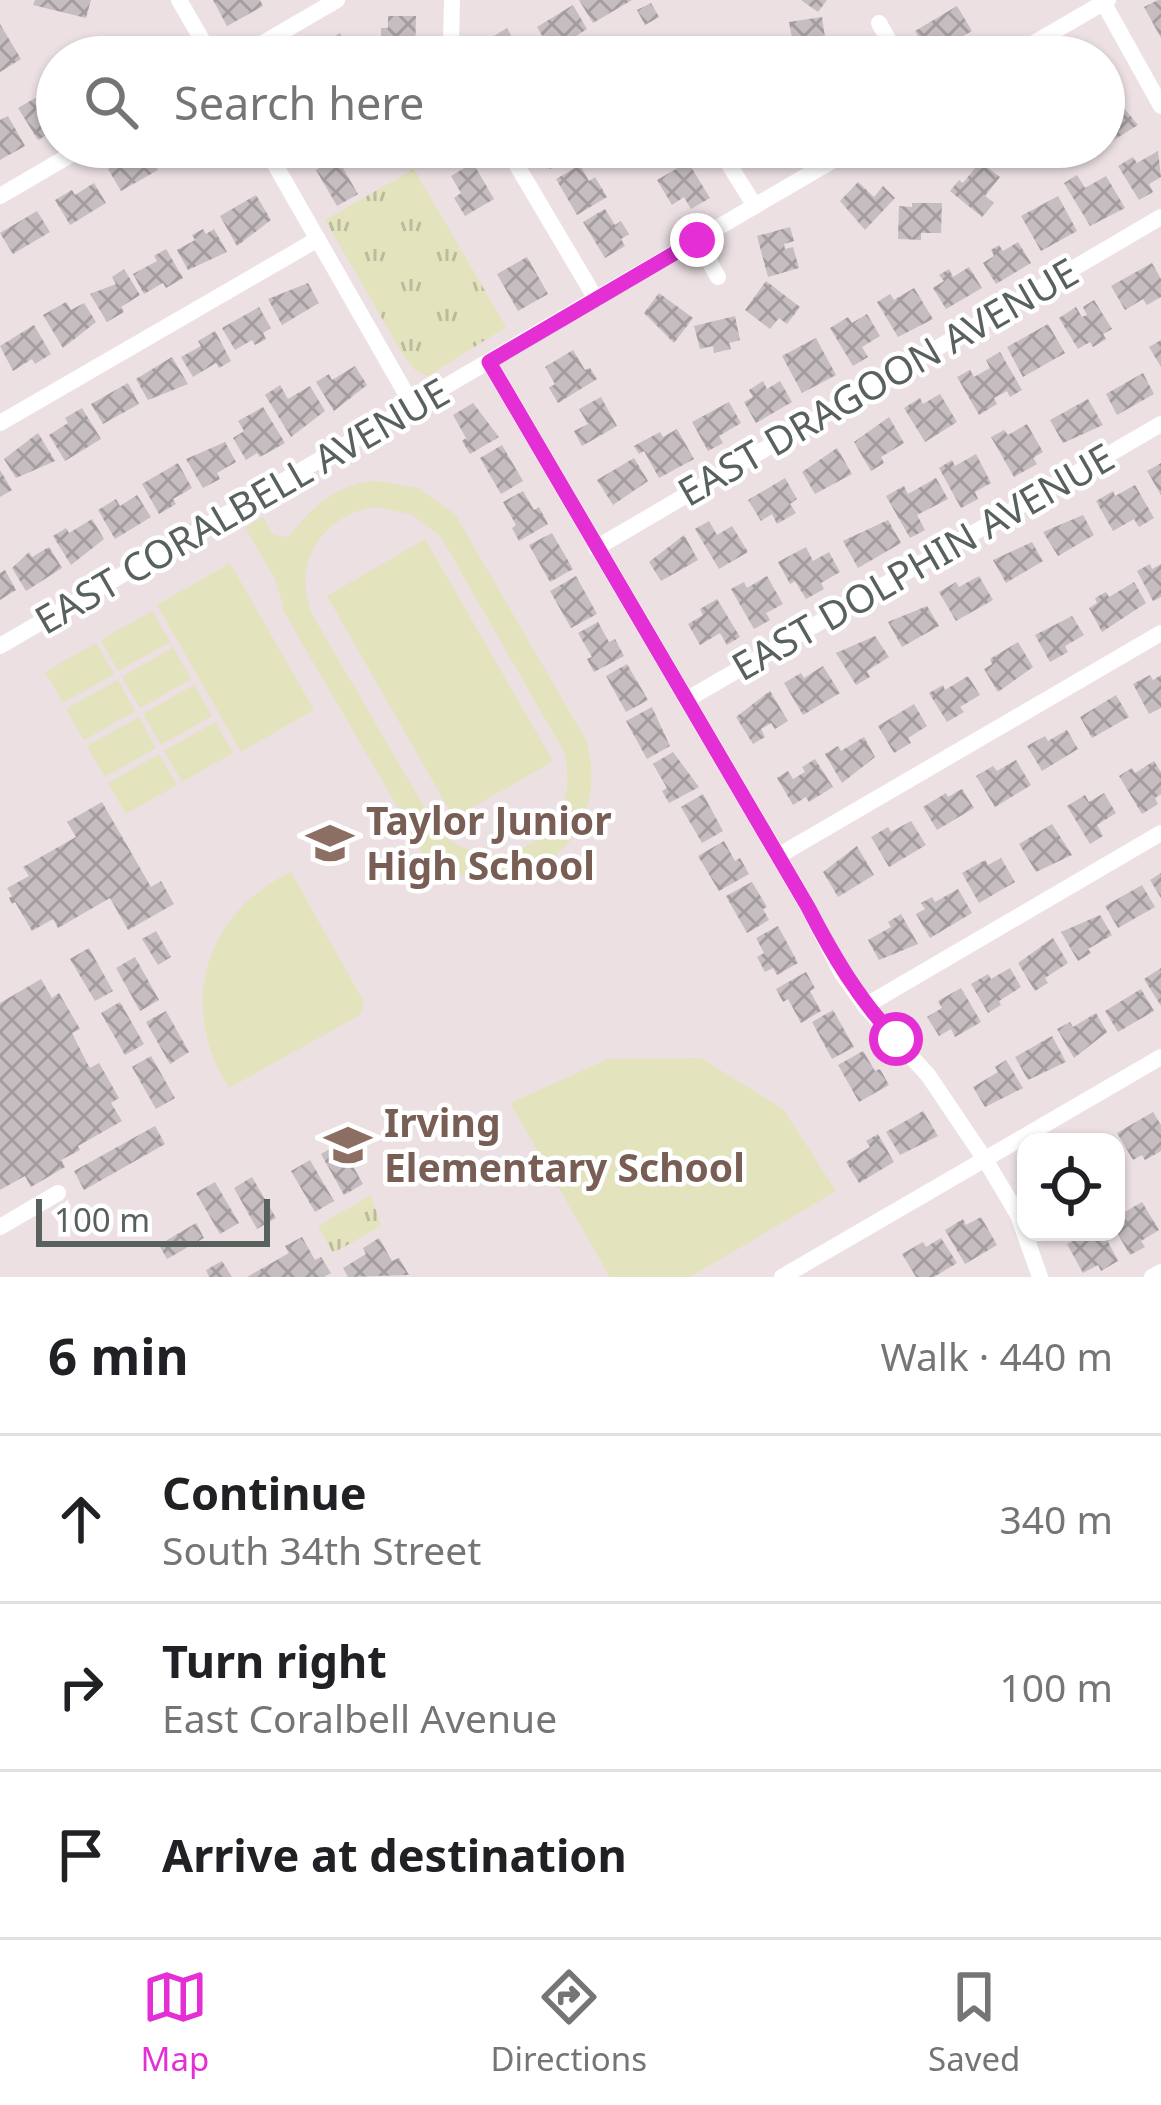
<!DOCTYPE html>
<html lang="en">
<head>
<meta charset="utf-8">
<style>
	body { margin:0; font-family:"Noto Sans",sans-serif; background:#f2f2f2; color:#202124 }
	.controls { position:absolute; right:36px; bottom:36px; display:grid; overflow:hidden; border-radius:24px; box-shadow:0 3px 9px #0004 }
	.controls button { width:108px; height:108px; display:grid; place-items:center; padding:0; border:0; border-bottom:3px solid #e0e0e0; background:#fff; color:#202124; font:60px sans-serif }
	.scale { position:absolute; left:36px; bottom:30px; width:234px; box-sizing:border-box; padding-left:12px; border:6px solid #59615e; border-top:0; font-size:33px; line-height:42px; white-space:nowrap; color:#59615e; -webkit-text-stroke:9px #fff; paint-order:stroke }
	.stop { position:absolute; width:36px; height:36px; margin:-27px; border:9px solid #e42fd5; border-radius:50%; background:#fff }
	.stop.end { background:#e42fd5; border-color:#fff; box-shadow:0 3px 12px #0008 }
	.list { margin:0; padding:0; list-style:none }
	h2 { display:flex; justify-content:space-between; align-items:center; height:156px; margin:0; padding:0 48px; font-size:51px }
	h2 small { font-size:39px; font-weight:400; color:#757577 }
	.list li { display:grid; grid-template-columns:78px 1fr auto; gap:36px; align-items:center; box-sizing:border-box; height:168px; padding:0 48px; border-top:3px solid #e0e0e0 }
	.list b { display:block; font-size:45px; white-space:nowrap }
	.list p { margin:0; font-size:39px; white-space:nowrap; color:#757577 }
	.list em { font-size:39px; font-style:normal; color:#757577 }
	.icon { flex:none; width:66px; height:66px; fill:none; stroke:currentColor; stroke-width:2; stroke-linecap:round; stroke-linejoin:round }
	.map { position:relative; flex:none; width:1161px; height:1277px; overflow:hidden }
	.search { position:absolute; background:#fff; box-shadow:0 3px 9px #0004; left:36px; right:36px; top:36px; height:132px; display:flex; align-items:center; gap:30px; box-sizing:border-box; padding:0 42px; border-radius:66px; color:#757577; font-size:45px }
	.sheet { height:660px; background:#fff }
	nav { display:flex; justify-content:space-around; align-items:center; box-sizing:border-box; height:168px; border-top:3px solid #e0e0e0; background:#fff; font-size:33px; color:#757577 }
	nav a { display:grid; justify-items:center; gap:6px }
	nav .on { color:#e42fd5 }
	.map>svg:first-child { display:block }
	.park { fill:url(#park-tufts) }
	.garden { fill:#e3e3bd; fill-rule:evenodd }
	.building { fill:url(#building-cross-hatch) }
	.lines { fill:none; stroke-linecap:round; stroke-linejoin:round }
	.minor { stroke:#fff; stroke-width:16 }
	.route { stroke:#e42fd5; stroke-width:15 }
	.labels { text-anchor:middle; stroke-width:9; stroke-linejoin:round; paint-order:stroke }
	.street-label { font-size:39px; fill:#59615e; stroke:#fff }
	.education-label { font-size:39px; font-weight:bold; fill:#785e54; stroke:#fff; text-anchor:start }
</style>
</head>
<body>
<div class="map">
<svg width="1161" height="1277" viewBox="0 0 1161 1277">
	<defs>
		<pattern id="park-tufts" width="24" height="20" patternUnits="userSpaceOnUse" patternTransform="scale(3)"><rect width="24" height="20" fill="#e3e3bd"/><path d="M3 7l-1-3M5 7V3M7 7l1-3M15 17l-1-3M17 17v-4M19 17l1-3" fill="none" stroke="#bbbb9d"/></pattern>
		<pattern id="building-cross-hatch" width="8" height="8" patternUnits="userSpaceOnUse" patternTransform="scale(3)"><rect width="8" height="8" fill="#c6bdc0"/><path d="M0 0l8 8M0 8l8-8" fill="none" stroke="#a49d9f"/></pattern>
	</defs>
	<rect width="100%" height="100%" fill="#ece0e3"/>
	<!-- park -->
	<g class="park">
		<polygon points="414,169 506,327 428,376 416,371 405,358 325,220"/>
		<polygon points="371,1195 381,1226 333,1253 318,1226"/>
	</g>
	<!-- garden -->
	<g class="garden">
		<path d="M374,481L418,488L455,514L586,740C621,858 481,932 405,834L411,830L285,614L275,579L245,528L263,517L273,535L288,537C313,507 333,486 374,481ZM374,507L411,514L441,537L563,750C589,831 498,890 437,829L313,616C291,565 320,516 374,507Z"/>
		<polygon points="425,539 553,761 454,818 327,596"/>
		<polygon points="230,563 314,710 241,752 157,605"/>
		<polygon points="152,611 170,642 118,671 101,640"/>
		<polygon points="96,643 114,674 63,703 45,672"/>
		<polygon points="173,647 191,679 140,708 122,677"/>
		<polygon points="118,680 135,711 84,740 66,709"/>
		<polygon points="194,685 212,716 161,745 143,714"/>
		<polygon points="139,717 156,748 105,777 87,746"/>
		<polygon points="215,722 233,753 182,782 164,751"/>
		<polygon points="159,754 177,785 126,814 108,783"/>
		<path d="M291,872L364,1002L360,1015L229,1088C177,1007 204,913 291,872Z"/>
		<polygon points="701,1058 783,1109 836,1191 690,1277 610,1277 510,1103 608,1059"/>
	</g>
	<!-- building -->
	<g class="building">
		<polygon points="35,0 91,0 86,18 33,5"/>
		<polygon points="213,0 260,0 263,6 227,26"/>
		<polygon points="579,0 632,0 593,23"/>
		<polygon points="801,0 827,0 818,12"/>
		<polygon points="1158,0 1161,0 1161,38 1144,7"/>
		<polygon points="651,3 659,17 645,25 637,10"/>
		<polygon points="573,5 587,29 576,36 579,41 565,49 559,39 548,46 537,27"/>
		<polygon points="957,6 972,31 953,42 959,52 951,57 931,57 915,31"/>
		<polygon points="388,16 416,16 415,57 381,57 381,28 388,28"/>
		<polygon points="822,17 828,57 800,57 799,48 794,49 789,22"/>
		<polygon points="0,24 21,59 0,72"/>
		<polygon points="507,28 520,52 515,57 486,57 479,45"/>
		<polygon points="340,33 354,57 301,57"/>
		<polygon points="704,36 704,43 720,42 721,57 678,57 678,50 691,49 690,37"/>
		<polygon points="42,94 47,102 57,96 57,129 38,140 18,108"/>
		<polygon points="1114,96 1138,125 1104,146 1104,102"/>
		<polygon points="8,116 25,146 0,160 0,120"/>
		<polygon points="168,147 196,147 203,159 189,167 185,160 178,165"/>
		<polygon points="301,147 337,147 339,151 312,166"/>
		<polygon points="425,147 464,147 468,153 449,164 443,154 432,160"/>
		<polygon points="537,147 563,147 569,157 550,169"/>
		<polygon points="625,147 660,147 662,156 630,165"/>
		<polygon points="753,147 778,147 783,155 764,166"/>
		<polygon points="145,148 158,170 121,191 108,169"/>
		<polygon points="1158,151 1161,177 1149,184 1153,192 1139,200 1118,166 1133,157 1137,163"/>
		<polygon points="337,158 358,194 337,206 316,170"/>
		<polygon points="688,162 710,198 691,209 684,197 672,205 657,180"/>
		<polygon points="980,162 1000,177 985,196 994,203 982,217 950,191 959,180 963,183"/>
		<polygon points="473,163 494,199 465,216 454,198 461,193 451,176"/>
		<polygon points="580,165 589,181 595,177 607,197 577,215 556,179"/>
		<polygon points="1077,175 1085,188 1106,176 1125,208 1090,226 1064,183"/>
		<polygon points="858,182 874,197 883,186 895,198 865,230 840,201"/>
		<polygon points="94,183 106,203 70,225 55,200 72,190 75,195"/>
		<polygon points="256,195 271,220 237,246 220,216"/>
		<polygon points="1058,196 1077,231 1041,251 1021,216"/>
		<polygon points="912,203 942,203 941,233 921,233 921,240 898,239 899,206 912,207"/>
		<polygon points="605,209 615,225 621,221 629,234 621,239 625,246 605,258 583,222"/>
		<polygon points="37,211 50,232 13,254 0,233"/>
		<polygon points="790,227 794,241 784,244 785,249 793,247 799,268 768,277 757,236"/>
		<polygon points="203,229 206,234 214,229 227,252 188,270 177,250 195,240 192,235"/>
		<polygon points="1018,242 1031,263 996,284 983,263 994,256 991,250 999,245 1003,251"/>
		<polygon points="166,249 183,278 166,288 163,283 144,294 133,274 157,261 154,256"/>
		<polygon points="527,257 548,294 518,311 497,274"/>
		<polygon points="1152,263 1161,279 1161,297 1147,305 1143,299 1125,310 1111,286"/>
		<polygon points="969,267 982,288 946,309 933,288 944,281 939,275 949,269 953,277"/>
		<polygon points="124,269 140,295 121,307 124,312 107,322 90,294 116,284 112,277"/>
		<polygon points="766,281 800,307 787,324 779,318 770,329 745,310"/>
		<polygon points="308,283 319,303 282,325 268,299"/>
		<polygon points="914,288 933,319 898,337 877,302 890,294 894,300"/>
		<polygon points="659,293 693,318 674,343 644,313"/>
		<polygon points="1094,300 1112,329 1103,334 1106,339 1093,347 1090,342 1078,349 1059,318 1076,307 1082,317 1087,315 1083,307"/>
		<polygon points="66,302 71,310 84,303 96,322 63,348 43,315"/>
		<polygon points="259,307 271,328 263,333 266,339 255,345 252,340 235,350 222,328"/>
		<polygon points="867,314 880,336 862,347 868,357 853,366 830,328 848,317 852,323"/>
		<polygon points="735,316 740,340 729,343 731,349 714,353 713,346 700,349 694,326"/>
		<polygon points="1048,324 1065,353 1023,377 1007,347"/>
		<polygon points="34,325 51,354 35,364 32,359 13,371 0,346"/>
		<polygon points="215,331 231,361 219,368 216,363 193,377 181,357 201,346 198,341"/>
		<polygon points="816,338 836,375 802,393 782,356"/>
		<polygon points="1161,340 1161,367 1149,347"/>
		<polygon points="573,350 585,370 590,368 597,379 558,403 549,388 555,384 545,367"/>
		<polygon points="1000,352 1022,390 1010,397 1007,391 994,398 997,404 979,415 957,377 970,370 974,377 990,368 986,360"/>
		<polygon points="172,357 188,384 148,400 136,379"/>
		<polygon points="355,366 367,385 334,411 316,382 329,374 332,380"/>
		<polygon points="1143,373 1154,394 1117,415 1106,394"/>
		<polygon points="763,381 767,389 780,381 792,402 756,423 744,402 753,397 749,390"/>
		<polygon points="128,383 139,404 103,424 91,404"/>
		<polygon points="280,385 288,399 310,386 325,411 291,437 265,395"/>
		<polygon points="940,394 957,422 925,442 904,408 920,398 923,404"/>
		<polygon points="601,397 617,426 582,446 574,431 588,424 579,409"/>
		<polygon points="1088,399 1103,425 1063,443 1050,420"/>
		<polygon points="729,402 741,423 719,436 723,443 708,451 692,422"/>
		<polygon points="473,403 499,437 470,454 462,441 466,438 453,415"/>
		<polygon points="263,407 285,443 260,457 257,453 246,460 233,438 244,431 238,421"/>
		<polygon points="82,408 101,439 65,461 49,435 68,423 65,418"/>
		<polygon points="889,417 904,443 881,457 884,463 871,471 854,442"/>
		<polygon points="1027,424 1043,452 1033,458 1037,464 1014,477 991,437 1004,430 1008,435"/>
		<polygon points="677,429 694,459 659,478 644,451 639,454 634,446 660,432 663,437"/>
		<polygon points="38,433 55,461 16,478 4,459"/>
		<polygon points="225,442 236,462 217,473 220,479 203,488 186,459"/>
		<polygon points="502,445 523,481 501,494 480,458"/>
		<polygon points="837,448 852,474 815,494 802,472"/>
		<polygon points="976,454 991,483 975,492 978,499 961,508 939,468 952,460 955,466"/>
		<polygon points="634,458 648,481 613,505 597,480"/>
		<polygon points="178,463 192,488 173,499 176,504 159,514 142,484"/>
		<polygon points="1161,463 1161,495 1147,471"/>
		<polygon points="0,470 12,490 0,497"/>
		<polygon points="785,478 797,499 790,504 796,513 777,524 772,514 761,521 748,500"/>
		<polygon points="936,478 948,499 917,515 925,530 910,538 886,496 904,486 908,494"/>
		<polygon points="1135,485 1154,518 1139,527 1134,519 1113,531 1096,501 1113,491 1115,496"/>
		<polygon points="523,491 534,510 539,507 548,524 519,541 512,528 516,525 503,502"/>
		<polygon points="137,495 151,517 115,539 98,510 116,499 120,506"/>
		<polygon points="1083,515 1094,535 1058,556 1043,532"/>
		<polygon points="92,519 104,539 71,565 53,536 66,528 69,533"/>
		<polygon points="888,520 901,543 858,568 843,541"/>
		<polygon points="709,521 717,535 732,526 748,552 719,569 695,529"/>
		<polygon points="552,533 573,569 550,582 529,545"/>
		<polygon points="684,535 698,560 661,581 649,562"/>
		<polygon points="1032,542 1043,561 1006,583 993,560"/>
		<polygon points="49,547 62,568 26,591 12,568 29,552 32,557"/>
		<polygon points="806,547 813,561 829,552 840,572 821,583 824,589 806,599 795,581 790,584 778,562"/>
		<polygon points="1150,564 1152,569 1161,564 1161,597 1153,601 1137,571"/>
		<polygon points="5,570 16,590 0,600 0,573"/>
		<polygon points="576,576 597,614 571,628 550,591"/>
		<polygon points="767,576 783,604 766,613 770,620 754,629 731,589 744,582 747,588"/>
		<polygon points="979,576 993,600 956,621 939,592 956,582 959,587"/>
		<polygon points="1134,582 1146,603 1102,632 1089,608 1097,603 1095,598 1106,592 1109,597"/>
		<polygon points="717,599 740,637 727,645 720,633 700,645 688,624 703,615 700,609"/>
		<polygon points="927,606 939,626 902,647 888,622"/>
		<polygon points="1072,616 1084,635 1065,646 1068,652 1050,662 1035,635"/>
		<polygon points="598,622 609,642 615,639 624,656 594,672 587,659 592,657 578,633"/>
		<polygon points="875,636 889,657 867,671 870,677 856,685 836,653"/>
		<polygon points="1018,642 1033,667 998,692 984,669 992,664 990,659"/>
		<polygon points="627,664 648,700 626,712 606,676"/>
		<polygon points="823,666 840,693 803,715 784,683 801,673 804,678"/>
		<polygon points="1150,675 1153,680 1161,675 1161,708 1149,714 1133,684"/>
		<polygon points="968,676 980,695 960,707 964,712 947,722 929,693 943,685 945,690"/>
		<polygon points="770,691 788,721 775,729 771,723 761,729 765,737 753,744 736,717"/>
		<polygon points="1116,695 1129,717 1092,738 1080,717"/>
		<polygon points="914,704 927,726 908,738 911,743 894,753 878,726"/>
		<polygon points="652,707 670,746 647,759 626,721"/>
		<polygon points="1067,730 1078,749 1042,771 1027,746 1045,736 1048,741"/>
		<polygon points="864,737 875,757 842,783 825,754 838,746 841,751"/>
		<polygon points="673,752 699,787 669,803 662,791 667,788 653,764"/>
		<polygon points="815,759 833,787 809,802 806,797 793,805 777,778 788,771 793,779 805,772 802,767"/>
		<polygon points="1016,760 1031,785 995,807 976,776 993,766 997,771"/>
		<polygon points="1154,761 1161,772 1161,794 1155,798 1158,804 1142,814 1119,776 1132,768 1135,773"/>
		<polygon points="962,789 974,808 937,830 923,807 946,793 948,797"/>
		<polygon points="1104,793 1116,813 1097,825 1103,836 1090,844 1067,806 1085,795 1089,802"/>
		<polygon points="703,794 723,831 702,843 681,807"/>
		<polygon points="102,802 151,887 161,881 174,904 128,930 110,898 58,928 53,919 32,931 15,902 12,904 9,898 12,896 7,888 29,876 23,867 76,837 67,822"/>
		<polygon points="911,821 926,845 889,867 871,837 888,827 891,832"/>
		<polygon points="1052,824 1072,855 1036,872 1019,844"/>
		<polygon points="724,841 735,861 740,858 749,874 719,891 698,856"/>
		<polygon points="857,846 874,875 838,897 823,872"/>
		<polygon points="1001,858 1015,882 979,903 962,873 985,860 988,865"/>
		<polygon points="1161,873 1161,898 1150,880"/>
		<polygon points="752,882 767,907 763,909 769,920 747,933 726,896"/>
		<polygon points="1142,885 1155,907 1118,928 1105,906"/>
		<polygon points="958,889 972,913 930,938 916,914 925,909 921,903 932,897 935,902"/>
		<polygon points="901,914 918,944 879,960 868,940 891,927 888,922"/>
		<polygon points="1100,915 1112,935 1088,949 1091,953 1078,961 1061,932"/>
		<polygon points="778,926 798,963 777,975 773,968 765,972 757,957 764,953 756,938"/>
		<polygon points="156,931 171,957 158,965 142,939"/>
		<polygon points="1053,938 1068,963 1045,978 1048,983 1035,991 1018,963"/>
		<polygon points="89,948 113,991 95,1001 70,959"/>
		<polygon points="135,957 159,1000 140,1011 116,968"/>
		<polygon points="1010,968 1021,987 999,1001 1001,1005 988,1013 971,984 988,974 991,979"/>
		<polygon points="1161,968 1161,1006 1144,979"/>
		<polygon points="806,972 815,988 810,991 821,1011 801,1023 788,999 783,1002 776,989"/>
		<polygon points="41,979 52,998 59,993 80,1029 72,1033 87,1063 90,1068 99,1063 119,1098 111,1103 122,1121 78,1146 80,1150 61,1160 65,1167 31,1187 25,1176 0,1190 0,1003"/>
		<polygon points="961,988 981,1022 955,1037 951,1029 939,1036 927,1017 942,1008 938,1001"/>
		<polygon points="1141,989 1154,1011 1118,1032 1105,1011"/>
		<polygon points="120,1002 144,1044 125,1055 101,1013"/>
		<polygon points="833,1010 854,1047 832,1059 812,1022"/>
		<polygon points="166,1011 189,1052 170,1064 146,1022"/>
		<polygon points="1096,1013 1107,1032 1074,1058 1057,1029 1070,1022 1073,1027"/>
		<polygon points="1052,1036 1066,1062 1028,1080 1015,1057"/>
		<polygon points="863,1051 875,1071 880,1069 889,1085 859,1102 838,1065"/>
		<polygon points="151,1056 175,1098 156,1109 132,1067"/>
		<polygon points="1006,1060 1023,1088 985,1107 973,1087 998,1072 995,1067"/>
		<polygon points="923,1111 938,1136 900,1155 886,1132"/>
		<polygon points="1153,1112 1161,1125 1161,1151 1145,1160 1142,1155 1133,1160 1117,1133"/>
		<polygon points="155,1126 165,1144 84,1190 74,1171"/>
		<polygon points="878,1134 894,1162 859,1183 846,1162 870,1147 866,1141"/>
		<polygon points="340,1143 363,1184 344,1195 321,1154"/>
		<polygon points="310,1160 334,1201 315,1212 291,1171"/>
		<polygon points="252,1177 276,1218 257,1229 234,1188"/>
		<polygon points="215,1182 239,1223 220,1234 196,1193"/>
		<polygon points="1142,1202 1159,1230 1141,1241 1145,1247 1130,1255 1116,1231 1116,1217"/>
		<polygon points="981,1217 997,1245 965,1264 945,1230 963,1219 966,1225"/>
		<polygon points="196,1223 204,1238 167,1259 159,1245"/>
		<polygon points="1090,1232 1103,1232 1118,1261 1101,1271 1098,1265 1083,1273 1067,1244"/>
		<polygon points="302,1237 315,1260 321,1257 331,1273 324,1277 247,1277 289,1253 285,1246"/>
		<polygon points="379,1238 392,1261 399,1258 409,1275 348,1277 343,1268 366,1254 363,1248"/>
		<polygon points="941,1238 957,1263 934,1277 916,1277 902,1254 923,1242 926,1247"/>
		<polygon points="222,1261 232,1277 209,1277 206,1270"/>
	</g>
	<g class="lines">
		<!-- minor -->
		<g class="minor">
			<polyline points="179,0 212,57"/>
			<polyline points="452,0 451,43 456,57"/>
			<polyline points="1102,0 1161,106"/>
			<polyline points="879,23 898,57"/>
			<polyline points="239,57 337,0"/>
			<polyline points="1010,57 1108,0"/>
			<polyline points="265,147 413,406"/>
			<polyline points="506,147 596,299"/>
			<polyline points="718,147 755,206"/>
			<polyline points="915,147 922,159"/>
			<polyline points="0,196 84,147"/>
			<polyline points="697,240 718,277"/>
			<polyline points="489,362 808,907 841,972 865,1006 928,1075 986,1161 1018,1215 1040,1277"/>
			<polyline points="0,423 318,239"/>
			<polyline points="596,548 1161,217"/>
			<polyline points="0,646 856,147"/>
			<polyline points="686,700 1161,424"/>
			<polyline points="778,856 1161,633"/>
			<polyline points="865,1006 1161,833"/>
			<polyline points="0,1227 58,1193"/>
			<polyline points="782,1277 1161,1057"/>
			<polyline points="1152,1277 1161,1272"/>
		</g>
	</g>
	<g class="lines">
		<!-- route -->
		<path class="route" d="M697,240L489,362L808,907C833,956 858,998 896,1039"/>
	</g>
	<!-- icons -->
	<defs>
		<symbol id="school-bare" viewBox="-9 -9 18 18"><path d="M0-5L7-2L0 1L-7-2ZM-4 1L0 2.5L4 1V4Q0 6-4 4Z" fill="#8d6e63" stroke="#fff" stroke-width="2.5" paint-order="stroke"/></symbol>
	</defs>
	<g fill-rule="evenodd">
		<use href="#school-bare" x="297" y="810" width="66" height="66"/>
		<use href="#school-bare" x="315" y="1112" width="66" height="66"/>
	</g>
	<g class="labels">
		<!-- street labels -->
		<g class="street-label">
			<text transform="translate(878 382) rotate(-30)" y="14">EAST DRAGOON AVENUE</text>
			<text transform="translate(242 506) rotate(-30)" y="14">EAST CORALBELL AVENUE</text>
			<text transform="translate(923 562) rotate(-30)" y="14">EAST DOLPHIN AVENUE</text>
		</g>
		<!-- education labels -->
		<g class="education-label">
			<text x="366" y="835">Taylor Junior<tspan x="366" dy="45">High School</tspan></text>
			<text x="384" y="1137">Irving<tspan x="384" dy="45">Elementary School</tspan></text>
		</g>
	</g>
</svg>
<div class="controls">
<button><svg class="icon" aria-label="locate" viewBox="0 0 24 24"><circle cx="12" cy="12" r="6"/><path d="M12 2v4M12 18v4M2 12h4M18 12h4"/></svg></button>
</div>
<div class="scale">100 m</div>
<div class="stop" style="left:896px;top:1039px"></div>
<div class="stop end" style="left:697px;top:240px"></div>
<div class="search"><svg class="icon" aria-label="search" viewBox="0 0 24 24"><circle cx="10" cy="10" r="6"/><path d="M15 15l6 6"/></svg>Search here</div>
</div>
<section class="sheet">
<h2>6 min<small>Walk · 440 m</small></h2>
<ul class="list">
<li><svg class="icon" aria-label="ahead" viewBox="0 0 24 24"><path d="M12 20V5M6 11l6-6 6 6"/></svg><div><b>Continue</b><p>South 34th Street</p></div><em>340 m</em></li>
<li><svg class="icon" aria-label="right" viewBox="0 0 24 24"><path d="M7 20v-9h11M14 6l5 5-5 5"/></svg><div><b>Turn right</b><p>East Coralbell Avenue</p></div><em>100 m</em></li>
<li><svg class="icon" aria-label="arrive" viewBox="0 0 24 24"><path d="M6 21V4h12l-3 4 3 4H6"/></svg><div><b>Arrive at destination</b></div></li>
</ul>
</section>
<nav>
<a class="on"><svg class="icon" aria-label="map" viewBox="0 0 24 24"><path d="M3 6l6-2 6 2 6-2v14l-6 2-6-2-6 2zM9 4v14M15 6v14"/></svg>Map</a>
<a><svg class="icon" aria-label="directions" viewBox="0 0 24 24"><path d="M12 3l9 9-9 9-9-9zM9 14v-3h6M13 9l2 2-2 2"/></svg>Directions</a>
<a><svg class="icon" aria-label="saved" viewBox="0 0 24 24"><path d="M7 4h10v16l-5-4-5 4z"/></svg>Saved</a>
</nav>
</body>
</html>
